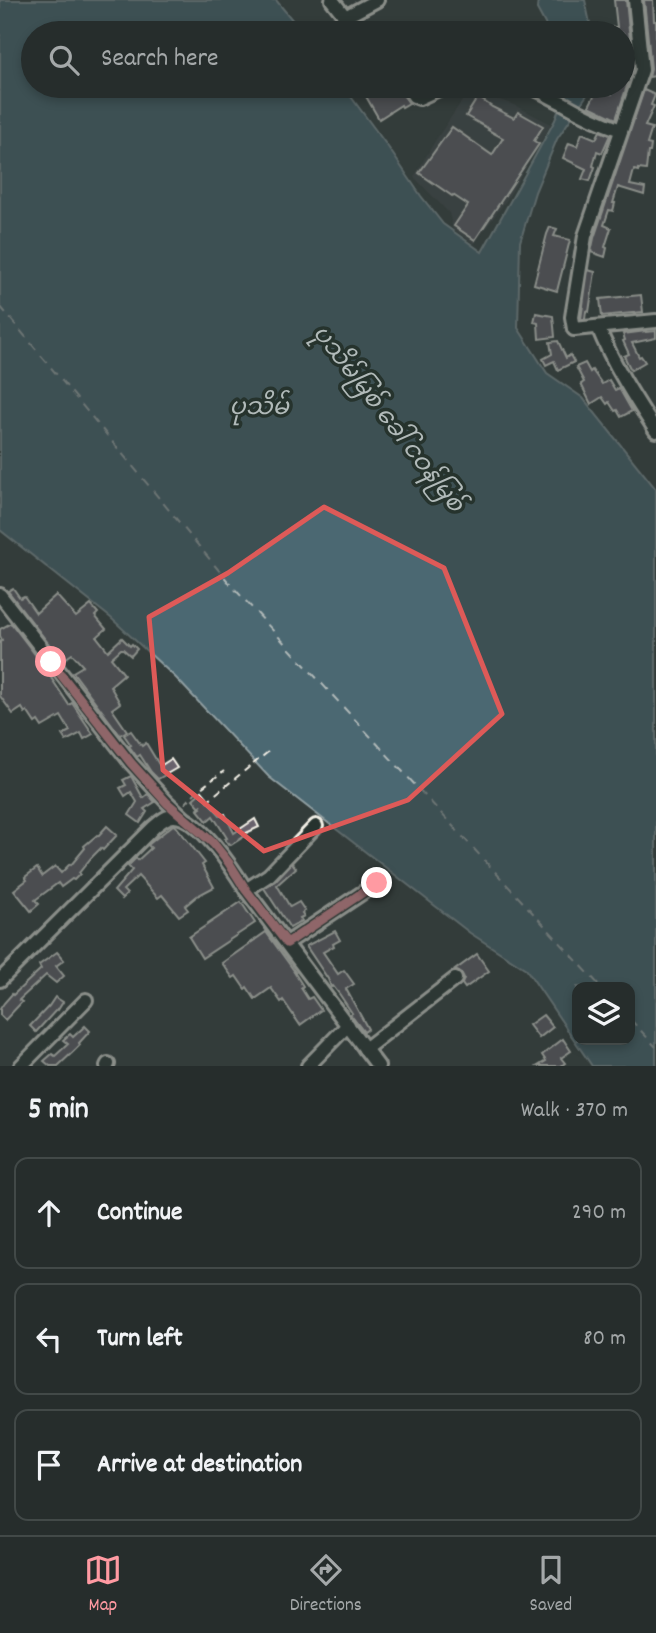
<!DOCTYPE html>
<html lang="en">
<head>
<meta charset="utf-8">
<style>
	body { margin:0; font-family:Dekko,"Noto Sans Myanmar",sans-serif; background:#323938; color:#f1f3f6 }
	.controls { position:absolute; right:21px; bottom:21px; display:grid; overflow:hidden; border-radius:14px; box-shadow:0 4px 10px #0003 }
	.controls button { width:63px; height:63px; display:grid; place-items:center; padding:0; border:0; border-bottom:2px solid #424948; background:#262d2c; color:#f1f3f6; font:35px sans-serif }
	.stop { position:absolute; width:21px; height:21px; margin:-16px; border:5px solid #ff9aa2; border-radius:50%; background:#fff }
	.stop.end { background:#ff9aa2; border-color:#fff; box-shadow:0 2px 7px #0008 }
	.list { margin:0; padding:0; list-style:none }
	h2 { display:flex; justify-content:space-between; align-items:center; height:91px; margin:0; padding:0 28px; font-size:30px }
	h2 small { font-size:23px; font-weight:400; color:#a4a8a9 }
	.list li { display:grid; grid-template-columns:46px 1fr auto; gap:21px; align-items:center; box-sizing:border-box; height:112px; margin:0 14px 14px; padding:0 14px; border:2px solid #424948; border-radius:14px }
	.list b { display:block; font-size:26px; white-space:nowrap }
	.list em { font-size:23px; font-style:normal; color:#a4a8a9 }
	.icon { flex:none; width:38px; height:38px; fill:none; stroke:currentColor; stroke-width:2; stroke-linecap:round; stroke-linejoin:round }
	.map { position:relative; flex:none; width:656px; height:1066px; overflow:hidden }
	.search { position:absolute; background:#262d2c; box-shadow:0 4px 10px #0003; left:21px; right:21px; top:21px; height:77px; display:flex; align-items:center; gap:18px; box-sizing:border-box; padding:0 24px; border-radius:38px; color:#a4a8a9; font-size:26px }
	.sheet { height:469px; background:#262d2c }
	nav { display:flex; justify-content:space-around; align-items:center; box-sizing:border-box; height:98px; border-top:2px solid #424948; background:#262d2c; font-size:19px; color:#a4a8a9 }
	nav a { display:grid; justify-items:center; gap:4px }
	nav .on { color:#ff9aa2 }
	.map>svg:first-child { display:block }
	.built { fill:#434749 }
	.water { fill:#4c6772; stroke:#8f9ea1; stroke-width:2; fill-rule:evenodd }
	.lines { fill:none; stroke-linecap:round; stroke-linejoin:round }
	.ferry { stroke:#b1bab9; stroke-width:2; stroke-dasharray:9 7; stroke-linecap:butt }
	.building { fill:#68626c; stroke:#f4f1e8; stroke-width:2 }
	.minor-casing { stroke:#f4f1e8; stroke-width:18 }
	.path { stroke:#f4f1e8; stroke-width:2; stroke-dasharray:7 5; stroke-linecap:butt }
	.minor { stroke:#26332d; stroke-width:12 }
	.route { stroke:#ff9aa2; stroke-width:9 }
	.marked { fill:none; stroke:#de5a58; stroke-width:5; stroke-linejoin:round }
	.labels { text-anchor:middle; stroke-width:7; stroke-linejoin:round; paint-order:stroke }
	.water-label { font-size:24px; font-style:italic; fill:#b1bab9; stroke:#26332d }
</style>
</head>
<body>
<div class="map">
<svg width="656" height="1066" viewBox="0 0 656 1066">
	<rect width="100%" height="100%" fill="#333c3a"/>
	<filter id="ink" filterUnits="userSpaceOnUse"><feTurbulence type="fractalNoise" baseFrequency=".0143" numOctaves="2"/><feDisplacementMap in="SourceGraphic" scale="14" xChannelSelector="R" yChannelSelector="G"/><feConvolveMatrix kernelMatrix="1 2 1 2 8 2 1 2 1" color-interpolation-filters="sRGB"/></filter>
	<g filter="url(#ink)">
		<!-- built -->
		<polygon class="built" points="470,89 514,105 551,124 508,198 474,244 453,229 449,213 414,177 435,141"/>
		<!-- water -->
		<g class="water">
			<path d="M0,0H276L303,33H33V86H343L388,147L421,196L443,224L482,252L555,120L567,86H593L557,139L535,192L520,242L518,328L547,373L583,398L656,489V1066H592L526,969L470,933L269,777L176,678L111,618L0,530ZM577,987H630V1040H577Z"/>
			<polygon points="538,0 585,0 592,33 550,33 537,9"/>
		</g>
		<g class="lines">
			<!-- ferry -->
			<g class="ferry">
				<polyline points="0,306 231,585 601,987"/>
				<polyline points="630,1019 656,1047"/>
			</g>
		</g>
		<!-- building -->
		<g class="building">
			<polygon points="614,0 626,0 633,69 630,79 623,79 623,33 613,33 613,27 617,27"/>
			<polygon points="644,0 653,0 654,21 656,21 656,76 649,77 651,69"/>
			<polygon points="623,81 628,83 616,119 589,106 598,88 612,94 617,86 623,86"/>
			<polygon points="360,86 398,86 400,91 409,103 402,107 401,105 379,119"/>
			<polygon points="644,90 655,95 651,105 654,106 645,126 652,128 647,144 651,145 650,152 648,152 646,170 638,169 638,171 634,170 630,185 645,188 644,195 618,187 613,203 615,203 613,211 609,210 604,225 611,228 605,247 607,248 605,257 591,252 594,238"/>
			<polygon points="478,97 492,107 514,118 518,112 543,126 534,141 539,144 475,240 454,226 468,205 453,195 452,196 419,173 452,127 492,155 503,138 488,130 489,129 466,116"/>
			<polygon points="600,131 610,135 602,153 597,151 593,166 595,167 590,181 582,179 586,169 563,158 569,143 577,146 582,133 596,139"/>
			<polygon points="550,227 557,229 554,236 570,240 557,291 534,284 547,234"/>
			<polygon points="588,270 595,272 589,312 586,311 585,319 581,319"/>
			<polygon points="641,295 643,312 602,316 600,299"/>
			<polygon points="536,313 553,316 555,337 539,339 538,323 534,322"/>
			<polygon points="646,331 646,332 656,331 656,338 632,343 639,357 641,356 645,362 631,370 624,356 629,354 623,341 625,340 623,334"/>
			<polygon points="558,341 566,358 570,355 574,362 558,370 554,361 546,365 543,359 552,354 550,342"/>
			<polygon points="585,363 590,372 592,370 602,384 609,380 615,390 619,388 632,411 621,417 617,410 615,411 609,402 607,404 602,397 591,404 581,384 584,382 576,367"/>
			<polygon points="13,588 20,598 24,596 36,613 56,595 76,617 91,605 98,613 95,616 106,629 97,637 108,651 122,638 130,646 132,644 137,649 131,656 123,649 121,649 111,658 124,674 110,686 120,703 112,709 127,731 120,735 73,672 83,666 72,654 62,661 8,591"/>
			<polygon points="11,623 40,661 69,705 72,703 93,734 84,739 81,733 66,741 62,735 70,731 61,716 42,727 38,721 35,723 27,711 25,713 22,708 13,714 0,696 0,642 2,640 0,636 0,629"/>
			<polygon points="131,731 142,746 146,743 160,766 171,759 177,768 158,779 151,772 140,755 137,757 129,746 131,745 124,735"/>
			<polygon points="131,776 143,798 148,794 155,802 144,809 147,812 140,823 129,815 137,802 131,792 125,796 120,788 126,785 123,780"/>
			<polygon points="202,791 207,797 206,799 221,816 225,814 234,833 255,819 259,827 244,834 245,836 231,845 229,843 228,844 225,839 227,838 213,816 207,821 198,810 201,808 193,799"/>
			<polygon points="173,825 176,826 205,863 202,865 214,887 197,896 185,906 188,910 179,916 162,895 158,898 138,876 123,890 127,894 122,899 114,891 132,870 128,866 136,858 138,860 151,848 148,845 154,840"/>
			<polygon points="107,826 117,835 103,850 101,848 91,858 79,873 80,874 74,880 72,879 61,887 58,883 35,900 39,904 31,911 14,890 27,880 25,877 37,868 42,876 55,866 61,873 70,864 71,865 85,848 84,846 97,835 98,836"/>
			<polygon points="292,863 296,868 277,885 290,907 299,902 305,911 302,913 304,916 300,918 302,921 290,928 264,888 275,881"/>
			<polygon points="241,902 255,923 202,958 189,937"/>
			<polygon points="335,931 340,940 333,944 334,946 323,952 338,974 344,970 354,984 346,989 368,1029 364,1032 350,1014 352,1013 340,995 333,986 331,987 328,979 306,946"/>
			<polygon points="266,932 295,972 294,972 303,986 301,988 308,999 312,997 321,1010 300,1025 283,1000 281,1002 271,988 255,999 247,987 245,989 236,976 233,978 222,963"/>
			<polygon points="57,952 64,960 56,966 64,976 56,983 46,975 19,1000 22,1002 5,1020 0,1015 0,1009 4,1003 12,994 13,995 41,969 39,965"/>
			<polygon points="477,954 489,971 465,988 462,984 464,978 462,974 455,970"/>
			<polygon points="55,997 63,1002 58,1010 57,1009 36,1032 30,1026 49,1006"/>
			<polygon points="543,1015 553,1027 539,1038 529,1025"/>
			<polygon points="85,1026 90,1031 79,1043 80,1045 74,1051 58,1066 50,1066 44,1061 52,1054 55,1056 68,1044 63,1040 70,1034 73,1037"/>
			<polygon points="563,1039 571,1051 561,1058 565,1063 561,1066 538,1066 546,1061 542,1055"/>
		</g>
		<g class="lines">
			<defs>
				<g id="minor">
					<polyline points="332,0 358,33"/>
					<polyline points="635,0 642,70 585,236 572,317 574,329 656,321"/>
					<polyline points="343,15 347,16 377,0"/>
					<polyline points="407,86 414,96 419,98 445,86"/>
					<path d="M526,86C539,89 548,96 561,102C580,113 600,123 621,130"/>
					<path d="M598,327C613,364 634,397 656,431"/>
					<polyline points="0,595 131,763 167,802 184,818"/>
					<polyline points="246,890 269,875 316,826"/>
					<polyline points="287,943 377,883"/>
					<path d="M0,980L154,827C160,822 166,816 174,816C198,816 234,870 246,890L378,1066"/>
					<polyline points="365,1049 455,979"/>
					<polyline points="21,1066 86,1000"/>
					<polyline points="107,1066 108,1064"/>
					<polyline points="308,1066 348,1025"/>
				</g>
			</defs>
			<!-- minor casing -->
			<use href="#minor" class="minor-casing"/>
			<!-- path -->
			<g class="path">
				<polyline points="185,804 197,791 224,771"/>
				<polyline points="197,809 268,752"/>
			</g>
			<!-- minor -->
			<use href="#minor" class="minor"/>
		</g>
	</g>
	<g class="lines" filter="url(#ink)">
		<!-- route -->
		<polyline class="route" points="51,662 131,763 167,803 213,843 229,863 246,890 287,943 377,883"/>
	</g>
	<!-- marked area -->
	<path d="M0 0H656V1066H0ZM324,507L444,568L502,714L408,800L264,851L163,770L149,617L228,573Z" fill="#333c3a" fill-opacity=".55" fill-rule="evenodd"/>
	<path class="marked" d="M324,507L444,568L502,714L408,800L264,851L163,770L149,617L228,573Z"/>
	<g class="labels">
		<!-- water labels -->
		<g class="water-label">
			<text x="259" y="414">ပုသိမ်</text>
			<text transform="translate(389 418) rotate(52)" y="8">ပုသိမ်မြစ် ခေါ် ငဝန်မြစ်</text>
		</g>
	</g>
</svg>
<div class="controls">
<button><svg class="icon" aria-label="layers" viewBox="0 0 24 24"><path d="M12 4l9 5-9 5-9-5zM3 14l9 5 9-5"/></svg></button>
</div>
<div class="stop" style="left:51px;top:662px"></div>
<div class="stop end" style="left:377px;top:883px"></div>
<div class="search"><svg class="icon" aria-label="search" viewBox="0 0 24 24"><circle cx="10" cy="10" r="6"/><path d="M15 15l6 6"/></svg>Search here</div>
</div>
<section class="sheet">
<h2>5 min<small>Walk · 370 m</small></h2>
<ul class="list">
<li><svg class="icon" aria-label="ahead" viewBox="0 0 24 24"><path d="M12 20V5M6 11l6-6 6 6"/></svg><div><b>Continue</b></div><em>290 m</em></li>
<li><svg class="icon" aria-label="left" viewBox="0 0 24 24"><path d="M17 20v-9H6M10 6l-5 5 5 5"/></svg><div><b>Turn left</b></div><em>80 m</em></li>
<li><svg class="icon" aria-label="arrive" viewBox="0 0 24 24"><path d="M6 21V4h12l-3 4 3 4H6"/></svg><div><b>Arrive at destination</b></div></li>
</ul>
</section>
<nav>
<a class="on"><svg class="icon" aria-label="map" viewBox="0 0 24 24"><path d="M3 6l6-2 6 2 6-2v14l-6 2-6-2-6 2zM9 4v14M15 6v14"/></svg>Map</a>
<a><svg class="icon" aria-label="directions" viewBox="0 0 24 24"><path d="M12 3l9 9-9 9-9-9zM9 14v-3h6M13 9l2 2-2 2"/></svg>Directions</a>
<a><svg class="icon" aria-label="saved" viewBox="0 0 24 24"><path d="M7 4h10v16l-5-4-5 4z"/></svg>Saved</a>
</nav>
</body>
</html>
